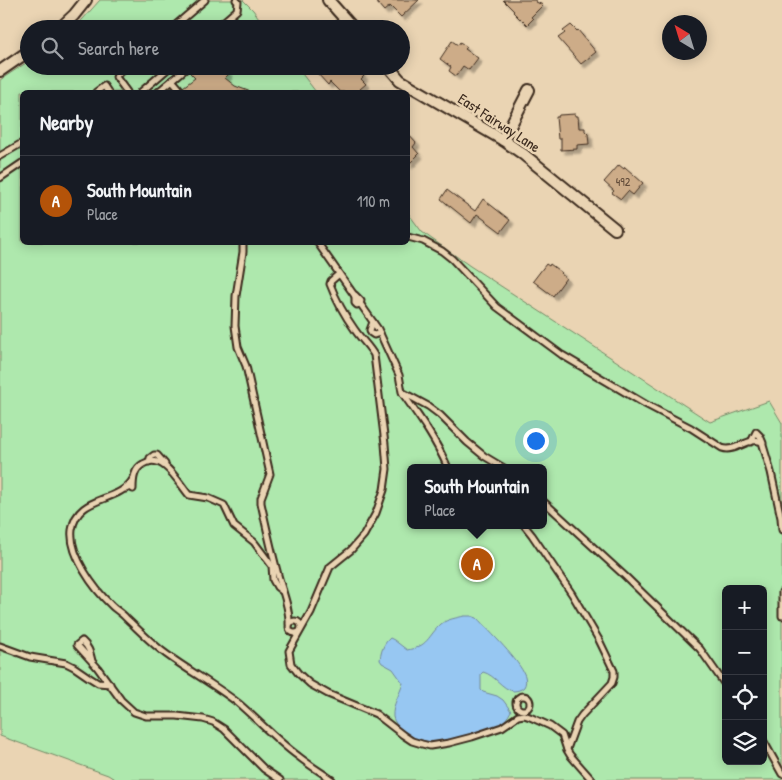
<!DOCTYPE html>
<html lang="en">
<head>
<meta charset="utf-8">
<style>
	body { margin:0; font-family:"Patrick Hand",sans-serif; background:#242831; color:#f1f3f6 }
	.controls { position:absolute; right:15px; bottom:15px; display:grid; overflow:hidden; border-radius:8px; box-shadow:0 2px 12px #0003 }
	.controls button { width:45px; height:45px; display:grid; place-items:center; padding:0; border:0; border-bottom:1px solid #363941; background:#171b24; color:#f1f3f6; font:25px sans-serif }
	.compass { position:absolute; left:662px; top:15px; width:45px; height:45px; border-radius:50%; background:#171b24; box-shadow:0 2px 12px #0003; rotate:322deg }
	.you { position:absolute; left:535px; top:440px; width:18px; height:18px; margin:-12px; border:4px solid #fff; border-radius:50%; background:#1a73e8; box-shadow:0 0 0 8px #1a73e833 }
	.badge { display:grid; place-items:center; width:32px; height:32px; border-radius:50%; background:#b45309; color:#fff; font-size:16px; font-weight:700 }
	.pin { position:absolute; translate:-50% -50%; border:2px solid #fff; box-shadow:0 1px 5px #0006 }
	.popup { position:absolute; left:407px; top:464px; width:140px; height:65px; box-sizing:border-box; display:grid; place-content:center; border-radius:8px; background:#171b24; filter:drop-shadow(0 1px 4px #0005); font-size:16px; white-space:nowrap; color:#9ea1a6 }
	.popup b { font-size:19px; color:#f1f3f6 }
	.popup::after { content:''; position:absolute; left:50%; top:100%; margin-left:-10px; border:10px solid transparent; border-top-color:#171b24 }
	.list { margin:0; padding:0; list-style:none }
	h2 { display:flex; justify-content:space-between; align-items:center; height:65px; margin:0; padding:0 20px; font-size:21px }
	h2 small { font-size:16px; font-weight:400; color:#9ea1a6 }
	.list li { display:grid; grid-template-columns:32px 1fr auto; gap:15px; align-items:center; box-sizing:border-box; height:90px; padding:0 20px; border-top:1px solid #363941 }
	.list b { display:block; font-size:19px; white-space:nowrap }
	.list p { margin:0; font-size:16px; white-space:nowrap; color:#9ea1a6 }
	.list em { font-size:16px; font-style:normal; color:#9ea1a6 }
	.icon { flex:none; width:28px; height:28px; fill:none; stroke:currentColor; stroke-width:2; stroke-linecap:round; stroke-linejoin:round }
	.map { position:relative; flex:none; width:782px; height:780px; overflow:hidden }
	.search { position:absolute; background:#171b24; box-shadow:0 2px 12px #0003; left:20px; top:20px; width:390px; height:55px; display:flex; align-items:center; gap:12px; box-sizing:border-box; padding:0 18px; border-radius:28px; color:#9ea1a6; font-size:19px }
	.panel { position:absolute; background:#171b24; box-shadow:0 2px 12px #0003; left:20px; top:90px; width:390px; height:155px; border-radius:8px }
	.map>svg:first-child { display:block }
	.green { fill:#aee8ad; stroke:#748966; fill-rule:evenodd }
	.water { fill:#97c7f2; stroke:#72889d }
	.building { fill:#cdac88; stroke:#3b2a1e; filter:url(#shadow) }
	.lines { fill:none; stroke-linecap:round; stroke-linejoin:round }
	.lane-casing { stroke:#3b2a1e; stroke-width:9 }
	.street-casing { stroke:#3b2a1e; stroke-width:14 }
	.lane { stroke:#ead4b3; stroke-width:5 }
	.street { stroke:#ead4b3; stroke-width:10 }
	.labels { text-anchor:middle; stroke-width:5; stroke-linejoin:round; paint-order:stroke }
	.number-label { font-size:12px; fill:#604a38 }
	.street-label { font-size:15px; fill:#3b2a1e; stroke:#ead4b3 }
</style>
</head>
<body>
<div class="map">
<svg width="782" height="780" viewBox="0 0 782 780">
	<defs>
		<filter id="shadow"><feDropShadow dx="4" dy="4" stdDeviation="1" flood-color="#0004"/></filter>
	</defs>
	<rect width="100%" height="100%" fill="#ead4b3"/>
	<filter id="ink" filterUnits="userSpaceOnUse"><feTurbulence type="fractalNoise" baseFrequency=".02" numOctaves="2"/><feDisplacementMap in="SourceGraphic" scale="10" xChannelSelector="R" yChannelSelector="G"/><feConvolveMatrix kernelMatrix="1 2 1 2 8 2 1 2 1" color-interpolation-filters="sRGB"/></filter>
	<g filter="url(#ink)">
		<!-- green -->
		<g class="green">
			<polygon points="100,0 243,0 253,10 267,29 74,29"/>
			<path d="M29,61V66H296L316,92H22V242H408V213L422,232L470,266L710,422L769,401L782,423V780H116L108,775L0,736V80ZM411,468H543V525H411ZM726,589H763V761H726Z"/>
		</g>
		<!-- water -->
		<path class="water" d="M464,616H471L477,618C489,631 520,661 525,676C526,680 526,684 524,687C521,690 517,691 513,691C502,689 495,675 483,672L481,674V690L483,692L497,696L503,700L511,711C508,717 504,722 498,726C472,734 424,754 401,730C398,726 394,722 393,717C392,705 400,694 403,683L393,669L382,663L380,660C381,652 383,644 390,638L394,640L407,650C429,646 427,637 441,624C447,619 457,618 464,616Z"/>
		<!-- building -->
		<g class="building">
			<polygon points="380,0 419,0 401,17 390,6 384,11 377,3"/>
			<polygon points="503,0 535,0 536,2 543,5 531,17 533,19 527,25 520,18 520,19 513,12 514,11"/>
			<polygon points="571,25 577,31 578,30 596,52 581,64 558,38 565,33 563,31"/>
			<polygon points="452,41 458,45 460,42 467,47 465,49 478,58 469,70 463,66 456,76 449,71 451,67 440,59"/>
			<polygon points="198,66 209,66 212,70 219,66 223,66 229,74 225,78 235,86 251,92 180,92 183,90 183,87 195,78 190,73"/>
			<polygon points="324,66 355,66 364,76 361,79 366,84 360,89 363,92 340,92 330,82 328,85 317,73"/>
			<polygon points="575,114 575,116 578,116 579,128 585,128 585,131 588,134 589,144 577,145 577,149 561,150 561,139 558,139 556,117 558,117 559,115"/>
			<polygon points="408,134 416,143 413,147 419,154 408,165"/>
			<polygon points="619,165 624,169 625,167 643,183 633,195 628,191 621,199 612,193 614,191 604,182"/>
			<polygon points="447,190 475,211 483,199 510,220 501,232 477,214 471,223 441,199"/>
			<polygon points="546,264 549,266 550,264 562,273 561,274 566,278 553,296 533,281"/>
		</g>
		<g class="lines">
			<defs>
				<g id="lane">
					<polyline points="171,29 205,0"/>
					<polyline points="215,29 237,10 238,2 236,0"/>
					<polyline points="127,66 117,75 116,77 127,92"/>
					<polyline points="172,80 179,88 173,92"/>
					<polyline points="96,92 104,86 108,92"/>
					<polyline points="141,92 171,66"/>
					<polyline points="158,92 189,66"/>
					<polyline points="0,156 22,143"/>
					<polyline points="0,178 22,163"/>
					<path d="M408,237L423,241L442,251L452,259L497,307L562,355L645,404L691,428L722,448C736,453 748,436 762,442L771,472L781,518L782,530"/>
					<path d="M243,242V252L236,296L235,326L238,347L246,366L270,474L261,498V503C266,526 271,549 277,571C281,588 290,607 289,624"/>
					<polyline points="317,242 378,329 399,375 402,392 428,406 440,415 467,442 484,456 504,468"/>
					<path d="M339,274L331,281L330,284C336,300 345,316 355,330C361,339 369,346 374,355L385,444L387,469L384,490L376,513L364,535L351,550L330,567L311,612L289,651L291,664L298,673L310,684L328,694L376,714L403,735L412,741L422,744L430,746L449,743L472,737L502,727L518,716L524,715L530,717L550,726L562,735L567,750L570,755L592,780"/>
					<polygon points="355,295 361,301 360,304 357,305 355,303"/>
					<polyline points="373,322 370,330 371,333 374,335 380,333"/>
					<path d="M403,394C420,418 436,440 448,468"/>
					<polyline points="751,442 756,432 760,436 763,443"/>
					<polyline points="149,462 150,458 154,455 157,455 165,464"/>
					<path d="M133,479C119,504 77,494 72,530C69,555 94,589 112,606C116,610 122,613 126,618C139,630 151,643 166,654C189,671 215,685 238,703C258,720 276,740 298,756C309,765 321,772 332,780"/>
					<path d="M126,489L130,487L133,489C133,479 134,469 143,464C163,452 178,482 189,495L208,498L224,505L234,526L254,542L272,566L273,580L277,587L282,591"/>
					<polyline points="543,501 626,577 700,649 726,686"/>
					<polyline points="524,525 532,535 572,594 599,640 614,671 614,677 612,683 582,715 577,722 567,749"/>
					<polyline points="782,592 782,616"/>
					<circle cx="295" cy="627" r="6"/>
					<polyline points="0,646 30,657 66,663 74,667 90,678 98,683 110,684"/>
					<path d="M92,661C90,653 89,647 82,641L77,645L97,667L121,700L134,712L146,716H177L203,719L213,722L224,729L264,769L280,780"/>
					<circle cx="523" cy="703" r="7"/>
					<polyline points="763,740 782,774"/>
				</g>
				<g id="street">
					<polyline points="328,0 354,29"/>
					<polyline points="59,29 74,15 86,0"/>
					<polyline points="388,66 400,80 503,140 523,154 615,229"/>
					<polyline points="0,71 29,51"/>
					<polyline points="503,140 529,90"/>
				</g>
			</defs>
			<!-- lane casing -->
			<use href="#lane" class="lane-casing"/>
			<!-- street casing -->
			<use href="#street" class="street-casing"/>
			<!-- lane -->
			<use href="#lane" class="lane"/>
			<!-- street -->
			<use href="#street" class="street"/>
		</g>
	</g>
	<g class="labels">
		<!-- number labels -->
		<g class="number-label">
			<text x="623" y="186">492</text>
		</g>
		<!-- street labels -->
		<g class="street-label">
			<text transform="translate(499 123) rotate(33)" y="5">East Fairway Lane</text>
		</g>
	</g>
</svg>
<div class="controls">
<button>+</button>
<button>−</button>
<button><svg class="icon" aria-label="locate" viewBox="0 0 24 24"><circle cx="12" cy="12" r="6"/><path d="M12 2v4M12 18v4M2 12h4M18 12h4"/></svg></button>
<button><svg class="icon" aria-label="layers" viewBox="0 0 24 24"><path d="M12 4l9 5-9 5-9-5zM3 14l9 5 9-5"/></svg></button>
</div>
<svg class="compass" viewBox="-18 -18 36 36"><path d="M0-13l5 13h-10z" fill="#e53935"/><path d="M0 13l5-13h-10z" fill="#9ea1a6"/></svg>
<div class="you"></div>
<div class="pin badge" style="left:477px;top:564px">A</div>
<div class="popup"><b>South Mountain</b>Place</div>
<div class="search"><svg class="icon" aria-label="search" viewBox="0 0 24 24"><circle cx="10" cy="10" r="6"/><path d="M15 15l6 6"/></svg>Search here</div>
<section class="panel">
<h2>Nearby<small></small></h2>
<ul class="list">
<li><span class="badge">A</span><div><b>South Mountain</b><p>Place</p></div><em>110 m</em></li>
</ul>
</section>
</div>
</body>
</html>
